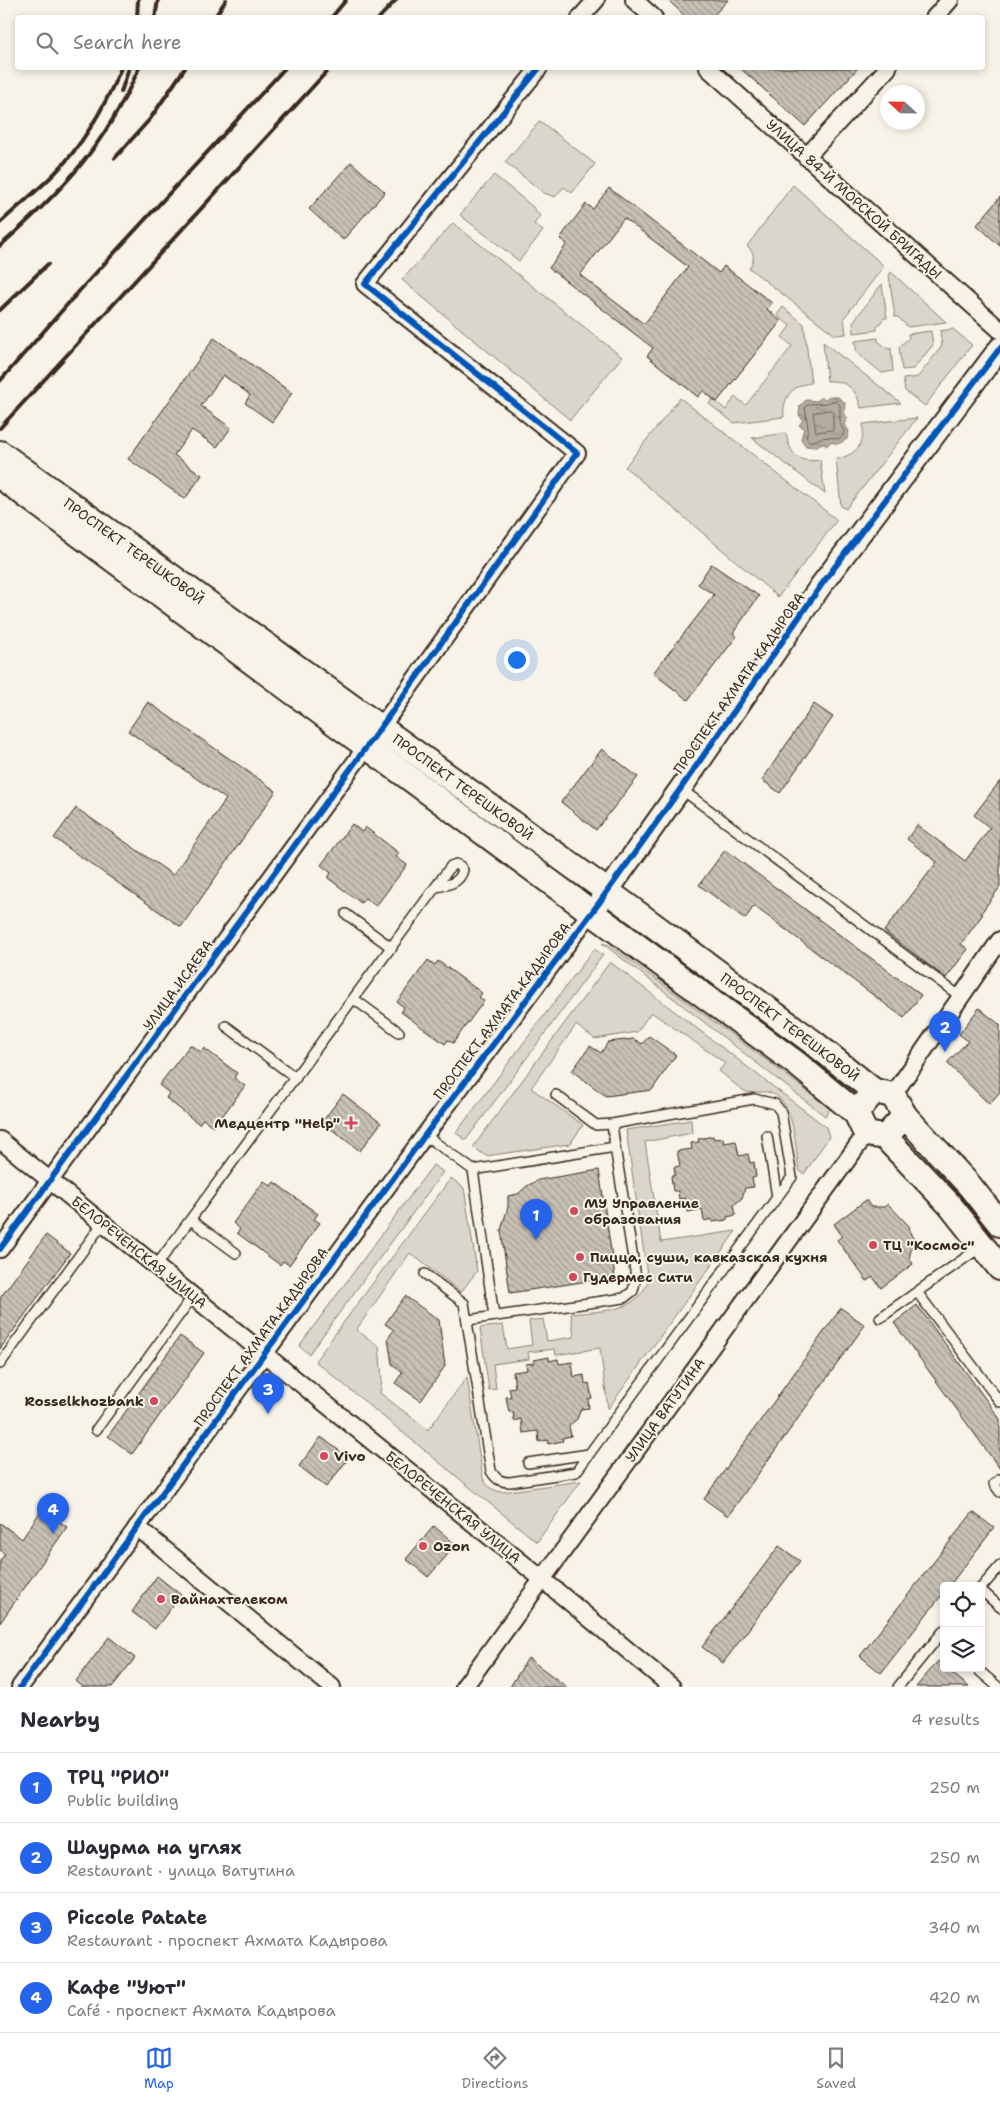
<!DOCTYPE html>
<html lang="en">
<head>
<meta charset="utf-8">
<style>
	body { margin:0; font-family:"Shantell Sans",sans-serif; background:#f7f7f7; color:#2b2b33 }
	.controls { position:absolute; right:15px; bottom:15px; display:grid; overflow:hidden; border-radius:5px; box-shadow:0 2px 8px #0003 }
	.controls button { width:45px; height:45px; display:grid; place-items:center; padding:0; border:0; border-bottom:1px solid #e1e1e2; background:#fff; color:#2b2b33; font:25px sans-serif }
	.compass { position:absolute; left:880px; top:85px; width:45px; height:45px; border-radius:50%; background:#fff; box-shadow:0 2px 8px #0003; rotate:292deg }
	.you { position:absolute; left:516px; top:659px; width:18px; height:18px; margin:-12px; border:4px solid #fff; border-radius:50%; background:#1a73e8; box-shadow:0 0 0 8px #1a73e833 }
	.badge { display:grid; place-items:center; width:32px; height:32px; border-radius:50%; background:#2563eb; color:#fff; font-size:16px; font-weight:700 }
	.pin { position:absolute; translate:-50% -41px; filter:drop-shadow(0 1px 2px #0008) }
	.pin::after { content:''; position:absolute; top:26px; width:18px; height:15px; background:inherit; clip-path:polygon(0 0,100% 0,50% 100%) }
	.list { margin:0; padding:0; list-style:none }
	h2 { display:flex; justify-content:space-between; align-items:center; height:65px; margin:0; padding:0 20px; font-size:21px }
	h2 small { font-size:16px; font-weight:400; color:#7c7c81 }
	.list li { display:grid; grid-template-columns:32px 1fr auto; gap:15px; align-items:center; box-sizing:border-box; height:70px; padding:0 20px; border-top:1px solid #e1e1e2 }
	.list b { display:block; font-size:19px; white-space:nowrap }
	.list p { margin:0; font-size:16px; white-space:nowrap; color:#7c7c81 }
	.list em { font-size:16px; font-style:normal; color:#7c7c81 }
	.icon { flex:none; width:28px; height:28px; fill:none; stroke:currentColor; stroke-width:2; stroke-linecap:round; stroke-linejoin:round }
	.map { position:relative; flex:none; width:1000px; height:1687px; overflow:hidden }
	.search { position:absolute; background:#fff; box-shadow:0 2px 8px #0003; left:15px; right:15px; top:15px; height:55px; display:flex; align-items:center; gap:12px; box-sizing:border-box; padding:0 18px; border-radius:5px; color:#7c7c81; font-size:19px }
	.sheet { height:345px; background:#fff }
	nav { display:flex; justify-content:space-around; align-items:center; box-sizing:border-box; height:70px; border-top:1px solid #e1e1e2; background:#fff; font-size:14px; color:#7c7c81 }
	nav a { display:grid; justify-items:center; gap:2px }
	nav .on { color:#2563eb }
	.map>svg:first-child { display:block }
	.green { fill:#dbd6cb; stroke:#8b8074 }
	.water { fill:url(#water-ripples); stroke:#84786c }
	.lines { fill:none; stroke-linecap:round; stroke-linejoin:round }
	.shore { stroke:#6b5e52; stroke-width:1 }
	.building { fill:url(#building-back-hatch); stroke:#3b2a1e; fill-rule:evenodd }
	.service-casing { stroke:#3b2a1e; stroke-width:12 }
	.minor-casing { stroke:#3b2a1e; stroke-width:20 }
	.tertiary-casing { stroke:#3b2a1e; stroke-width:25 }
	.secondary-casing { stroke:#3b2a1e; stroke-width:28 }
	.service { stroke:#f7f3e8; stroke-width:9 }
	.minor { stroke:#f7f3e8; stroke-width:16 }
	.tertiary { stroke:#f7f3e8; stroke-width:21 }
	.secondary { stroke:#f7f3e8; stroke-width:24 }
	.rail { stroke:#3b2a1e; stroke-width:4 }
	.cycleway-casing { stroke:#f7f3e8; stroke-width:9 }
	.cycleway { stroke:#0057b8; stroke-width:6 }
	.poi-dot { fill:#d1495b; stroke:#f7f3e8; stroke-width:2 }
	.labels { text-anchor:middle; stroke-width:4; stroke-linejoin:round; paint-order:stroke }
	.street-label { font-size:14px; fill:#3b2a1e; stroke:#f7f3e8 }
	.poi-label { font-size:14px; font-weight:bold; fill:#3b2a1e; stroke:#f7f3e8; text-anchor:start }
</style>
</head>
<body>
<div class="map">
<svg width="1000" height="1687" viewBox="0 0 1000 1687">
	<defs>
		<pattern id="water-ripples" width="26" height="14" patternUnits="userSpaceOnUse" patternTransform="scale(1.25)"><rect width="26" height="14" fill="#b4aca0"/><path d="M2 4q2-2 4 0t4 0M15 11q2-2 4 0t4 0" fill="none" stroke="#948c82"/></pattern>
		<pattern id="building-back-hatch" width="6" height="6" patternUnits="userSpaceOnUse" patternTransform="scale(1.25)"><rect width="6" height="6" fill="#c8c1b6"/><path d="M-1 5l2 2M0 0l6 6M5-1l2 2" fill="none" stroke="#a49d93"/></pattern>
	</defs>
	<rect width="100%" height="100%" fill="#f7f3e8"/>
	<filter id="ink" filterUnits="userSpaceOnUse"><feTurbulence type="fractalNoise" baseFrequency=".02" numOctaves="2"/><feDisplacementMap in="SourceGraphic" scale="10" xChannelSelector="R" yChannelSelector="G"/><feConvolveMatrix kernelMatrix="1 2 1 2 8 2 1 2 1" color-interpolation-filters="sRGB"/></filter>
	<g filter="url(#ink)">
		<!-- green -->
		<g class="green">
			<polygon points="540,121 595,164 572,193 564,187 555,197 544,193 505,162"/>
			<polygon points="494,175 533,207 540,216 534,224 543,231 519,261 460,215"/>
			<path d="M793,185L884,266L844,318L846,334L835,335L749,268C755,260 755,252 747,246Z"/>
			<polygon points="453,223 622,357 570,420 402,280"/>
			<polygon points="891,272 946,322 908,327 898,317 895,317 889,275"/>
			<polygon points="882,284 887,318 884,318 877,327 877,330 854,333 853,322"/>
			<path d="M783,307L804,324L811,383C792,385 782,398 784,417L734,423L709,404L713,399L726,410L735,397L746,405L792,346L782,337L790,326L777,315Z"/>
			<polygon points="953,329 972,345 925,406 905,391 903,379 918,377 942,346 940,331"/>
			<polygon points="931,331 933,345 913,369 902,370 899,347 909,338 908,334"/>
			<polygon points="878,338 878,341 888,349 891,348 893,371 882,373 857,353 855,341"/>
			<path d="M823,342L901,403L861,408C857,389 846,380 827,381Z"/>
			<polygon points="680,398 837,520 778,597 625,467"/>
			<path d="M917,418L846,509L841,506L836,459C856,455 865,445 863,424Z"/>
			<path d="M786,433C790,455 798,463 820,460L825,494L752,438Z"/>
			<polygon points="602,943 609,945 784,1073 830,1109 825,1116"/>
			<polygon points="594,949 603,955 466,1140 456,1133"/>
			<path d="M610,962L826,1127L829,1137L804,1174L799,1170C795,1148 795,1101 771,1093C763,1090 755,1094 747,1092C740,1090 726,1076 719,1071L725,1063L651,1012L637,1032L595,1039L576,1025L531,1088L583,1125L570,1144L486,1156L473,1147Z"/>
			<path d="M691,1120L692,1133L645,1142L661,1242L736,1231L608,1409L600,1348L556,1355L555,1349L528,1352L529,1359L493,1364L496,1389L489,1390L480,1328L503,1325L507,1349L532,1345L529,1321L543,1319L547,1341L574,1337L571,1314C601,1310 637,1314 648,1281L626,1130Z"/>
			<polygon points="433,1165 443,1172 309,1354 299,1346"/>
			<path d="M451,1178L464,1188L477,1271L461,1292L410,1253L356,1330L379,1346L382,1380L380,1393L428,1430L467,1377L483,1478C487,1487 492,1490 502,1492L581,1481L537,1542L315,1361Z"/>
		</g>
		<!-- water -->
		<polygon class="water" points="830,396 838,397 845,403 844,415 848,418 844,424 849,431 847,439 838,444 830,442 827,446 822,443 815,447 806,446 801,439 804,428 799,425 803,420 799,415 800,406 806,400 817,401 821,397 825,400"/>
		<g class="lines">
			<!-- shore -->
			<g class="shore">
				<path d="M832,401H836L840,405V424L844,431L843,436L838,439C832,437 827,437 821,438C816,439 815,442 809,441L806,437L808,428L805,407C812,400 823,407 832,401Z"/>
				<polygon points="830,410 833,412 833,430 816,432 813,413"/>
			</g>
		</g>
		<!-- building -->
		<g class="building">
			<polygon points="668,0 728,0 711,18 687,18"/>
			<polygon points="740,68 858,68 805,126"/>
			<polygon points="351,162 385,192 343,240 309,209"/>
			<path d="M609,188L719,273L724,266L772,303L767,309L781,321L717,402L703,391L698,397L647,356L653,348L549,268L567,244L560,238L586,204L593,209ZM624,218L688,267L644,324L580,275Z"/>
			<polygon points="1000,197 1000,246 977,225"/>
			<polygon points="214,338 292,393 272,422 245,403 250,395 223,375 201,406 231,428 217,447 192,430 174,455 202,475 185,499 128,459"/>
			<polygon points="711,564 759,596 733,633 737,636 688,700 653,673 714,595 698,584"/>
			<polygon points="148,702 276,791 181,927 54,838 76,808 173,875 226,799 128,731"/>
			<polygon points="814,704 833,717 780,793 762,780"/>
			<polygon points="602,749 638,777 596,830 561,802"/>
			<polygon points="1000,781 1000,887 981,913 983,914 961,944 968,949 946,978 884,931 937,862 907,839 917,825 965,861 990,828 974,815"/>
			<polygon points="352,824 362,832 365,827 399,853 396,857 407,865 376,906 365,898 361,903 328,878 331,873 321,865"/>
			<polygon points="725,850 921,995 904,1018 754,906 745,919 699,885"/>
			<polygon points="428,960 435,965 438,961 482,993 479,997 484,1001 453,1043 448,1040 445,1044 401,1012 404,1007 397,1002"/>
			<polygon points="979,1008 1000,1025 1000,1092 989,1104 947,1063 968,1041 959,1034"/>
			<polygon points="649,1036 676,1055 652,1090 606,1096 572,1071 590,1046 601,1053 608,1042 634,1039 642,1044"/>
			<polygon points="190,1045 201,1052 204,1048 237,1073 234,1078 245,1086 214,1127 203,1119 199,1124 166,1098 169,1093 159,1085"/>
			<polygon points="343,1094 381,1123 360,1151 322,1122"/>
			<polygon points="713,1136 714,1139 723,1138 724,1143 736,1141 739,1156 748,1154 750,1163 754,1162 756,1177 752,1178 754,1187 745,1188 742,1198 734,1205 736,1215 727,1217 727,1220 712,1222 712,1219 704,1221 702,1209 688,1212 685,1198 679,1199 678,1191 673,1191 671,1176 675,1175 674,1167 680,1166 677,1151 692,1149 691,1143 699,1142 698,1139"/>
			<polygon points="599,1170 615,1277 510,1293 501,1230 508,1207 508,1196 518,1194 527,1186 538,1180"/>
			<polygon points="264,1181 271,1186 274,1182 318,1214 314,1219 320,1223 289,1265 283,1261 280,1265 237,1233 240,1229 233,1223"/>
			<polygon points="866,1200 871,1207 884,1207 888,1204 909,1226 911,1235 917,1243 912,1247 909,1258 913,1264 881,1288 873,1277 867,1281 837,1240 842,1236 834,1224"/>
			<polygon points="46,1235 70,1253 0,1349 0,1298"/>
			<polygon points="405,1296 439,1320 445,1366 421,1401 395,1383 403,1372 392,1364 388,1338 394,1330 385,1324"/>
			<polygon points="917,1305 1000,1419 1000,1469 894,1323"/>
			<polygon points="841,1308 865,1325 728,1516 704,1499"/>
			<polygon points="180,1336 204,1353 132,1454 108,1436"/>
			<polygon points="549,1357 549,1361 558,1359 559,1364 572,1362 574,1377 584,1375 585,1384 589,1383 592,1398 588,1399 589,1408 581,1409 577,1419 569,1426 571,1436 562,1438 563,1441 548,1444 547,1440 539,1442 538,1431 523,1433 521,1419 514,1421 513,1412 509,1412 506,1397 511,1397 509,1388 515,1387 513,1372 527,1370 526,1364 534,1363 534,1360"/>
			<polygon points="321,1437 349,1458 326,1487 299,1466"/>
			<polygon points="42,1509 67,1527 0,1623 0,1561 5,1554 0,1550 0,1523 22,1539"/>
			<polygon points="973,1512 994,1528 949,1586 944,1586 944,1592 881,1673 860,1656"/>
			<polygon points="434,1526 456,1545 428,1577 406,1559"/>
			<polygon points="779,1546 800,1561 723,1663 702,1647"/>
			<polygon points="157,1576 181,1595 155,1629 132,1612"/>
			<polygon points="109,1637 135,1658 112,1687 83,1687 76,1681"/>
			<polygon points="528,1658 567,1687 510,1687"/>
			<polygon points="938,1661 944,1668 946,1668 969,1687 916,1687"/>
		</g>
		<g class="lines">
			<defs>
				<g id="service">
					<polyline points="681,789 961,997"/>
					<polyline points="346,914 392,948"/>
					<polyline points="354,999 399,1032"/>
					<polyline points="226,1026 296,1078"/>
					<polyline points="556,1095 596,1125 612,1124"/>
					<polyline points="767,1136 777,1197"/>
					<polyline points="473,1170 494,1316"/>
					<polyline points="191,1220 236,1253"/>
					<path d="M156,1266L451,866L456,864L460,866L463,870C460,883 448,885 437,887"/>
					<path d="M425,1274L464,1303L491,1471C496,1479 500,1482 510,1482L576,1472L792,1177L781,1112L775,1104L754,1099L612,1124L615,1147L473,1170L425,1135"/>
					<polyline points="917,1292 1000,1402"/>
					<polyline points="880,1318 982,1246"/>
					<polyline points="468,1320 624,1298 633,1291 636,1277 615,1147"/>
					<polyline points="0,1364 103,1223"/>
					<polyline points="96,1430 193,1296"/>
					<polyline points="528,1463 589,1454"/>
					<polyline points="1000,1479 994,1484 1000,1492"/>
					<polyline points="981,1588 1000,1566"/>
					<polyline points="981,1590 1000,1607"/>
					<polyline points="976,1668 998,1687"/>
					<polyline points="898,1687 944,1630"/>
				</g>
				<g id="minor">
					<polyline points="634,0 654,18"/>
					<polyline points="580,18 596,0"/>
					<polyline points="934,18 950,0"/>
					<polyline points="708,68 1000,330"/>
					<polyline points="806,157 888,68"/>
					<polyline points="893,1095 1000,940"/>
					<polyline points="0,1140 542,1579 672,1687"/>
					<polyline points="0,1249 381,727 577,453 365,284 539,68"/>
					<polyline points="137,1527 332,1687"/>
					<polyline points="20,1687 425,1135 597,904"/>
					<polyline points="464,1687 866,1134"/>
				</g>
				<polyline id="tertiary" points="599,903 681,788 822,584 1000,348"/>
				<g id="secondary">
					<polyline points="0,453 607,891 814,1043 874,1091"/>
					<polyline points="0,476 797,1064 856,1113"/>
					<polygon points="874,1091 893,1095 905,1116 885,1137 866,1134 856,1113"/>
					<polyline points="905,1116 969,1185 1000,1224"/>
					<polyline points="885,1137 949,1204 1000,1268"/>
				</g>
			</defs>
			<!-- service casing -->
			<use href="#service" class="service-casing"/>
			<!-- minor casing -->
			<use href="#minor" class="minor-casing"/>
			<!-- tertiary casing -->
			<use href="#tertiary" class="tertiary-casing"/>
			<!-- secondary casing -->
			<use href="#secondary" class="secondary-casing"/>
			<!-- service -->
			<use href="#service" class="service"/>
			<!-- minor -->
			<use href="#minor" class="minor"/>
			<!-- tertiary -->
			<use href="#tertiary" class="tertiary"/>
			<!-- secondary -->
			<use href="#secondary" class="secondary"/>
			<!-- rail -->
			<g class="rail">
				<polyline points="137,18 138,0"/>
				<polyline points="155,18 158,0"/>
				<polyline points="214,18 226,0"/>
				<polyline points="331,18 346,0"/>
				<polyline points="379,18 396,0"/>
				<polyline points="121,92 129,68"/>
				<polyline points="115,158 150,119 185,68"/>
				<path d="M0,223C18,206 37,191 54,174C84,144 105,106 121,68"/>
				<path d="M0,246C63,190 105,146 139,68"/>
				<polyline points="0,310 48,264"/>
				<polyline points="0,381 81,289 285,68"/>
				<polyline points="0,428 330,68"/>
			</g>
			<defs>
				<g id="cycleway">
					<polyline points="0,1249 381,727 577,453 365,284 539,68"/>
					<polyline points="20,1687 425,1135 599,903 681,788 822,584 1000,348"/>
				</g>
			</defs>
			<!-- cycleway casing -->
			<use href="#cycleway" class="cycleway-casing"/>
			<!-- cycleway -->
			<use href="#cycleway" class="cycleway"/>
		</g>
	</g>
	<!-- markers -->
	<g class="poi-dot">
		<path d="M348.5 1115.5h5v5h5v5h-5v5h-5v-5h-5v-5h5z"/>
		<circle cx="574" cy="1211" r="5"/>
		<circle cx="873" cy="1245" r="5"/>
		<circle cx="580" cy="1257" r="5"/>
		<circle cx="573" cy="1277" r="5"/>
		<circle cx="154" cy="1401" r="5"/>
		<circle cx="324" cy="1456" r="5"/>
		<circle cx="423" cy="1546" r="5"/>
		<circle cx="161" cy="1599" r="5"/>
	</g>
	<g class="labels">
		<!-- street labels -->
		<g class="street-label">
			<text transform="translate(854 199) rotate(42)" y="5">УЛИЦА 84-Й МОРСКОЙ БРИГАДЫ</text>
			<text transform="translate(134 551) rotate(36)" y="5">ПРОСПЕКТ ТЕРЕШКОВОЙ</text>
			<text transform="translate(739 683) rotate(-55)" y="5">ПРОСПЕКТ АХМАТА КАДЫРОВА</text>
			<text transform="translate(463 787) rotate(36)" y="5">ПРОСПЕКТ ТЕРЕШКОВОЙ</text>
			<text transform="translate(178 985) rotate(-54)" y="5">УЛИЦА ИСАЕВА</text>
			<text transform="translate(502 1011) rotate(-53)" y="5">ПРОСПЕКТ АХМАТА КАДЫРОВА</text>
			<text transform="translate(790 1027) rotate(37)" y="5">ПРОСПЕКТ ТЕРЕШКОВОЙ</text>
			<text transform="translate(139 1252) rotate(39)" y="5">БЕЛОРЕЧЕНСКАЯ УЛИЦА</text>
			<text transform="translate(261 1337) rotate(-54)" y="5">ПРОСПЕКТ АХМАТА КАДЫРОВА</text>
			<text transform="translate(665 1410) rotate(-54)" y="5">УЛИЦА ВАТУТИНА</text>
			<text transform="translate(453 1507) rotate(39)" y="5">БЕЛОРЕЧЕНСКАЯ УЛИЦА</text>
		</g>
		<!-- poi labels -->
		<g class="poi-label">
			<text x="340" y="1128" text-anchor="end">Медцентр "Help"</text>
			<text x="584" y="1208">МУ Управление<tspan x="584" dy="16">образования</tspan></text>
			<text x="883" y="1250">ТЦ "Космос"</text>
			<text x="590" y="1262">Пицца, суши, кавказская кухня</text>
			<text x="583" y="1282">Гудермес Сити</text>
			<text x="144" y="1406" text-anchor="end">Rosselkhozbank</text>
			<text x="334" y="1461">Vivo</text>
			<text x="433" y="1551">Ozon</text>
			<text x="171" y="1604">Вайнахтелеком</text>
		</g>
	</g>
</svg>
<div class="controls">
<button><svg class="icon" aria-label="locate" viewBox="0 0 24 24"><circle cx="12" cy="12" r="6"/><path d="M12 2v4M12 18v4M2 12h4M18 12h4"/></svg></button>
<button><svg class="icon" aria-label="layers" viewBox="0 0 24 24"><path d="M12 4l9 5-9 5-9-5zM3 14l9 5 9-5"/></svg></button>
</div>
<svg class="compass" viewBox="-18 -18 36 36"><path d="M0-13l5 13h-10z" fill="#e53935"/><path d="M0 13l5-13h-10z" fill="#7c7c81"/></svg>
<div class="you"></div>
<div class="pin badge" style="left:536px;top:1240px">1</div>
<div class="pin badge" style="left:945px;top:1052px">2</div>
<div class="pin badge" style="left:268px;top:1414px">3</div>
<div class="pin badge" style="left:53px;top:1534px">4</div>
<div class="search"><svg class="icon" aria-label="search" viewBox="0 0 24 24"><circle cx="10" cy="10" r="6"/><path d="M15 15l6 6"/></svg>Search here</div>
</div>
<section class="sheet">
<h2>Nearby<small>4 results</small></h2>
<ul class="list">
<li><span class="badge">1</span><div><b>ТРЦ &quot;РИО&quot;</b><p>Public building</p></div><em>250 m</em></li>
<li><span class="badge">2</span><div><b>Шаурма на углях</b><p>Restaurant · улица Ватутина</p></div><em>250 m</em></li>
<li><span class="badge">3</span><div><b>Piccole Patate</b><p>Restaurant · проспект Ахмата Кадырова</p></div><em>340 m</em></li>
<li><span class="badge">4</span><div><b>Кафе &quot;Уют&quot;</b><p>Café · проспект Ахмата Кадырова</p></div><em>420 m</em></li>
</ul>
</section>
<nav>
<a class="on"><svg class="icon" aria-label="map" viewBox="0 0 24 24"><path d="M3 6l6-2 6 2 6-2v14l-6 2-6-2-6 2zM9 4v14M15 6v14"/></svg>Map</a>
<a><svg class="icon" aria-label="directions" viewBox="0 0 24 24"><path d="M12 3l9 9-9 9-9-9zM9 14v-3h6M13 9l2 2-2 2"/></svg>Directions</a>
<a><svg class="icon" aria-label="saved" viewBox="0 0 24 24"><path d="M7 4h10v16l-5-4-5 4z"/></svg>Saved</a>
</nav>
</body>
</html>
